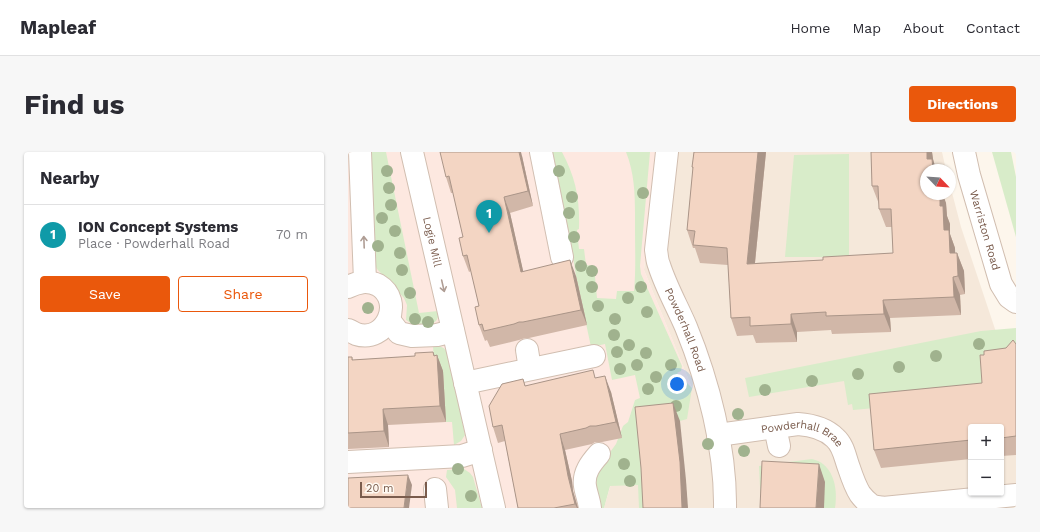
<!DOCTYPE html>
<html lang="en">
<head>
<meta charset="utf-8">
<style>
	body { margin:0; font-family:"Work Sans",sans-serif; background:#f7f7f7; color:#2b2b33 }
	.controls { position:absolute; right:12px; bottom:12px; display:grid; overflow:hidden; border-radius:4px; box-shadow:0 1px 3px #0004 }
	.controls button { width:36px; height:36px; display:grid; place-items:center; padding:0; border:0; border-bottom:1px solid #e1e1e2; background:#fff; color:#2b2b33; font:20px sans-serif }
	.compass { position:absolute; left:572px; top:12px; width:36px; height:36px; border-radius:50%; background:#fff; box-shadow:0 1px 3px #0004; rotate:115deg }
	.scale { position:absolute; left:12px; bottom:10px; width:67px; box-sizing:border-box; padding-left:4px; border:2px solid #7a5c4d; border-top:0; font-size:11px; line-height:14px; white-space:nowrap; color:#7a5c4d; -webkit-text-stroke:3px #fffaf3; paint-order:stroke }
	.you { position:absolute; left:329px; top:232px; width:14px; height:14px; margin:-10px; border:3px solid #fff; border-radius:50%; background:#1a73e8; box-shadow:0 0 0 6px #1a73e833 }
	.badge { display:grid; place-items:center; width:26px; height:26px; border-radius:50%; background:#ea580c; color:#fff; font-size:13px; font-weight:700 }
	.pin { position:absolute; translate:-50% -33px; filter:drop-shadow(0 1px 2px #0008) }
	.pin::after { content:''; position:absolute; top:21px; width:14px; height:12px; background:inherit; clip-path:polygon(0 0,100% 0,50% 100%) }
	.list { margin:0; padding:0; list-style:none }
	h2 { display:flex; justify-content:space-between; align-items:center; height:52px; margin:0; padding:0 16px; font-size:17px }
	h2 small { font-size:13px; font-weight:400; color:#7c7c81 }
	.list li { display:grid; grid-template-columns:26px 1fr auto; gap:12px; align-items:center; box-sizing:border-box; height:60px; padding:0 16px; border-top:1px solid #e1e1e2 }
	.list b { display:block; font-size:15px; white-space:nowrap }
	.list p { margin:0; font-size:13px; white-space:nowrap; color:#7c7c81 }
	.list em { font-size:13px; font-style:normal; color:#7c7c81 }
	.actions { display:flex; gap:8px; padding:12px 16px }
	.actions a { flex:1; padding:9px 0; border:1px solid #ea580c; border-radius:4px; text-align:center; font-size:14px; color:#ea580c }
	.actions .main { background:#ea580c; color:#fff }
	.map { position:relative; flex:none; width:668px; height:356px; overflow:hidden; border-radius:4px }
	header { display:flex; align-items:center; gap:24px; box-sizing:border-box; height:56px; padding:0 20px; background:#fff; border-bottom:1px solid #e1e1e2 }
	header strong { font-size:19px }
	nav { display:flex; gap:22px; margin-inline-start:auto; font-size:14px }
	.intro { display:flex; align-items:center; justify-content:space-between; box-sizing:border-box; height:96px; padding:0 24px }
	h1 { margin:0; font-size:28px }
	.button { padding:10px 18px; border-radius:4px; background:#ea580c; color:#fff; font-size:14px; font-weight:700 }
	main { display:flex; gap:24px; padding:0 24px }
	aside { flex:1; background:#fff; border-radius:4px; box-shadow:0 1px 3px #0004 }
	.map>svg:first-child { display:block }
	.residential { fill:#f5e8da; fill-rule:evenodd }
	.commercial { fill:#fde8e0 }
	.green { fill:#d8ecc9 }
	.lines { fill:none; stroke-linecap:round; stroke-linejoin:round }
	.minor-casing { stroke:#d1beb0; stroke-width:24 }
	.minor { stroke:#fff; stroke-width:22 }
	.tree { fill:#a0b28e }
	.wall { fill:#d1b7a8 }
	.shaded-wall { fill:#aa9588 }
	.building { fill:#f3d5c3; stroke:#aa9588 }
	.oneway { stroke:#af9d94 }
	.labels { text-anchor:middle; stroke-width:3; stroke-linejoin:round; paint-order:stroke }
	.street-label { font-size:11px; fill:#7a5c4d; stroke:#fffaf3 }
</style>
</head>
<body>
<header>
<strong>Mapleaf</strong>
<nav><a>Home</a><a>Map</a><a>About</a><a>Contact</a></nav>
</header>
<div class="intro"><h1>Find us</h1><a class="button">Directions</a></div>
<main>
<aside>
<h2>Nearby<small></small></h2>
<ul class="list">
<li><span class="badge" style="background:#0f9aa8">1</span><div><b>ION Concept Systems</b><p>Place · Powderhall Road</p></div><em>70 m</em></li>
</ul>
<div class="actions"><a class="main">Save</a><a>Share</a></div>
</aside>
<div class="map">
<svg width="668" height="356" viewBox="0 0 668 356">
	<rect width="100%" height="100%" fill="#fdf6ec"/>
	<!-- residential -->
	<path class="residential" d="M309,0H594L598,18H578V42H602V33L613,75L647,177L652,185L668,201V356H256L287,248L344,236L296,118ZM623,275H653V341H623Z"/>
	<!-- commercial -->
	<polygon class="commercial" points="0,0 309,0 296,118 344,236 287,248 256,356 0,356"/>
	<!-- green -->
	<g class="green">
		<path d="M19,0H38L71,161L90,159C92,171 83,173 73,173C71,173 68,174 66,173C63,172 60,169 58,168L59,153L56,146L29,117L27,113Z"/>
		<path d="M200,0H214C228,26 232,48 231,77L229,78L231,97H236L238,113L246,114L249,146L268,147L269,139H286C288,118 287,98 287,77C287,50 288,25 278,0H302L292,114L293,122L334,214L333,219L329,221L344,236L339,267L332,269L301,356H291L290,333L262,334L256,356H251L246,331L252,314L268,292L275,274L280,270L287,248L292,246L287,223L264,228L257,192L243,195L228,124L223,93Z"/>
		<polygon points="644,0 663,0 668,25 668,85"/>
		<polygon points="501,2 501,105 437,105 446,3"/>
		<polygon points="668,176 668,211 641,249 527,256 505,258 504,252 500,253 496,229 401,245 397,226 633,179"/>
		<path d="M85,192C92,194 97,195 100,202L117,283L113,289L106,293L104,270H98L86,216Z"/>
		<path d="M464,307C486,312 490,337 487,356H413L411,314Z"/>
		<polygon points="116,317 122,321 125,325 134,356 109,356 107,338 98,325 99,318"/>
	</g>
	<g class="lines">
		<defs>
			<g id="minor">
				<polyline points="12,0 17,129"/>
				<path id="s1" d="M64,0L146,356"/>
				<polyline points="193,0 214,105"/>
				<path id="s2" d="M319,0L308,98C309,103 309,109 311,113C318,135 329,154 338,175C360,229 378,297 377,356"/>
				<path id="s3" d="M616,0L621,23L653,132L661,145L668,150"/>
				<path d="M0,135C10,130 19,128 30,133C57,149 38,192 8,182C6,181 3,179 0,178"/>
				<polyline points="41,168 51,181 64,184 89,183 105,179"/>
				<polyline points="179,198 182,217"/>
				<polyline points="117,231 246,204"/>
				<polyline points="427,275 431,294"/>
				<path id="s4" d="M370,283L450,272C464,273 477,276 487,286C496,294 497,306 501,316C504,325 507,334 512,342C515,346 519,350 523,353C526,355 531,355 535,356L668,343"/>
				<polyline points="0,310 114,304 133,298"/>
				<polyline points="87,337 89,356"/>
				<path d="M242,356C241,348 238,341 237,334C235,321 243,311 251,302"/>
			</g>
		</defs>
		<!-- minor casing -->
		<use href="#minor" class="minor-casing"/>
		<!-- minor -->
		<use href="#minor" class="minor"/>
	</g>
	<!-- trees -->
	<g class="tree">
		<circle cx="39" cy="19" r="6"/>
		<circle cx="211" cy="19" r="6"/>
		<circle cx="41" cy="36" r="6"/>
		<circle cx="295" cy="41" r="6"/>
		<circle cx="224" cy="45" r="6"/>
		<circle cx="43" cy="53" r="6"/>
		<circle cx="221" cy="61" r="6"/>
		<circle cx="34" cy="66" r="6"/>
		<circle cx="47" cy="79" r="6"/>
		<circle cx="226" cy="85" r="6"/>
		<circle cx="30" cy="94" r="6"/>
		<circle cx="52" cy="101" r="6"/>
		<circle cx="233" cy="114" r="6"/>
		<circle cx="54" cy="118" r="6"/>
		<circle cx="244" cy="119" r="6"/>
		<circle cx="244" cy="135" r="6"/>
		<circle cx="293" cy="135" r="6"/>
		<circle cx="62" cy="141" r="6"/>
		<circle cx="280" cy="146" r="6"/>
		<circle cx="250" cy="154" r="6"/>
		<circle cx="20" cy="156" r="6"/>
		<circle cx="299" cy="160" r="6"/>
		<circle cx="67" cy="167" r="6"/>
		<circle cx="267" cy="167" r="6"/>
		<circle cx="80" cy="170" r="6"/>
		<circle cx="266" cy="183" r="6"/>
		<circle cx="631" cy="192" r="6"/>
		<circle cx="281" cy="193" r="6"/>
		<circle cx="269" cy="200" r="6"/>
		<circle cx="298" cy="201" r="6"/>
		<circle cx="588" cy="204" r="6"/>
		<circle cx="289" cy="213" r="6"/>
		<circle cx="323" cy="213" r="6"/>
		<circle cx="551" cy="215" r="6"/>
		<circle cx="272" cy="217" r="6"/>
		<circle cx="510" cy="222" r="6"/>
		<circle cx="308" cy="225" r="6"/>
		<circle cx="464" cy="229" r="6"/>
		<circle cx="300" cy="237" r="6"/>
		<circle cx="417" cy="238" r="6"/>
		<circle cx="328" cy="254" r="6"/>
		<circle cx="390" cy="262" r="6"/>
		<circle cx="360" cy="292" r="6"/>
		<circle cx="396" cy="299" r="6"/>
		<circle cx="276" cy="312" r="6"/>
		<circle cx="110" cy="317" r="6"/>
		<circle cx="282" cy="329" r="6"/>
		<circle cx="123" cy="344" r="6"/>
	</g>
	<!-- wall -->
	<g class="wall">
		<polygon points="346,0 418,0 407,111 475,108 545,101 544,75 538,75 531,57 531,52 524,34 523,0 584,0 585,7 588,18 578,18 598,51 599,64 602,72 602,82 607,96 607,101 609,101 616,119 617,142 612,143 613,163 542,166 543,180 484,182 483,178 449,180 449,190 408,191 405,183 389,184 383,166 380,113 352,111 347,96 345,96 339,78 345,17 344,15"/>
		<polygon points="174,4 185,54 162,61 175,119 228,124 239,173 181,186 177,186 171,188 142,195 139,188 137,189 131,173 131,154 123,119 121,120 115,104 115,85 105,41 103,41 98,25"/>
		<polygon points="668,192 668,303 653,304 653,275 623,275 623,307 533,316 526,298 634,231 636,203 658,196"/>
		<polygon points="85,200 87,204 89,203 95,219 98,270 40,273 41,295 0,297 0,205 4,205 5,208 67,204"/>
		<polygon points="248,226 263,240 274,286 254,290 247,290 244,292 217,298 224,329 225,339 230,356 170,356 157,289 150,291 145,275 175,227 177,234"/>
	</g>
	<!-- shaded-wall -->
	<g class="shaded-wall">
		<polygon points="171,0 173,0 174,4 185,54 180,39"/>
		<polygon points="410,0 418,0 405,130 399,112"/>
		<polygon points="579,0 584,0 585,7 588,18 583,18 579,7"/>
		<polygon points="592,42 595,42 598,51 599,64 602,72 602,82 607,96 608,119 602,101 596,78 592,54"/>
		<polygon points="156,45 162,61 179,136 173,120"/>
		<polygon points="609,101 616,119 617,142 610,124"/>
		<polygon points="222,108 228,124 239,173 233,158"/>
		<polygon points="605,125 612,143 613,163 606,145"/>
		<polygon points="535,148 542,166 543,180 536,162"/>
		<polygon points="443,162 449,180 449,190 443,172"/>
		<polygon points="85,200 90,213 89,203 95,219 98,270 92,254"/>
		<polygon points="257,224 263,240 274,286 268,270"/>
		<polygon points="325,251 332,269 338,328 340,356 334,356"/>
		<polygon points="35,257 40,273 41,295 36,279"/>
		<polygon points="212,282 217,298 224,329 225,339 230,356 229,356 227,352 220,324"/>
		<polygon points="471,312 477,330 476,356 468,356"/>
		<polygon points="60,323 64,333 61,356 56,356"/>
	</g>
	<!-- building -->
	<g class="building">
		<polygon points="92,0 171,0 180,39 156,45 173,120 222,108 233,158 175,170 171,170 166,172 136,179 134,172 131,173 127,155 131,154 119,103 115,104 111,86 115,85 101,24 98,25"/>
		<polygon points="346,0 410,0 399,112 475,108 475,105 545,101 543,57 531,57 530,34 524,34 523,0 579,0 579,7 584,7 585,18 578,18 578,42 592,42 592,54 595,54 596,78 601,78 602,101 609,101 610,124 605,125 606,145 535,148 536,162 478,164 478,160 443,162 443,172 402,174 402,165 383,166 379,96 345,93 347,79 339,78 345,15 344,15"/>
		<polygon points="665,188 668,192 668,284 653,286 653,275 623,275 623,288 526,298 521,242 634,231 632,203 636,203 636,199 658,196"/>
		<polygon points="85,200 86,204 89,203 92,254 35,257 36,279 0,281 0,205 4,205 4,208 67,204 67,201"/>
		<polygon points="245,218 247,226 257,224 268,270 248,274 242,274 238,276 212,282 218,313 220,324 227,352 206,356 170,356 154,273 145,275 141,254 154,232 175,227 177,234"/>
		<polygon points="325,251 332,310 334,356 295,356 293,316 287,255"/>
		<polygon points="414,309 471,312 468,356 412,356"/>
		<polygon points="60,323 56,356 0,356 0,326"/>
	</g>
	<!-- one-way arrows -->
	<defs><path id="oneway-shaft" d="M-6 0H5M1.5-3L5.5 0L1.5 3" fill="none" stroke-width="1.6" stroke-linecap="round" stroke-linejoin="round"/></defs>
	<g class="oneway">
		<use href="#oneway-shaft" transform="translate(16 90) rotate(-92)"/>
		<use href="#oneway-shaft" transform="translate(95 134) rotate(77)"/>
	</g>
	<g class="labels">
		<!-- street labels -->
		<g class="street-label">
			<text dy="4" stroke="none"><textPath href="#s3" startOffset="81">Warriston Road</textPath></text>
			<text dy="4" stroke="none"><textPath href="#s1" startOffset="92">Logie Mill</textPath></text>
			<text dy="4" stroke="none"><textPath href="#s2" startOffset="184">Powderhall Road</textPath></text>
			<text dy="4" stroke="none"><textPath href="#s4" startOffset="87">Powderhall Brae</textPath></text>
		</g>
	</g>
</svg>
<div class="controls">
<button>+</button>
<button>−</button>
</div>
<svg class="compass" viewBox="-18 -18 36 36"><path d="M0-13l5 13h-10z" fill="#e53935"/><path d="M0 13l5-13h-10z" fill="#7c7c81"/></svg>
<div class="scale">20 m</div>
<div class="you"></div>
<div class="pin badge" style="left:141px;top:81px;background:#0f9aa8">1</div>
</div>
</main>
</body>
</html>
